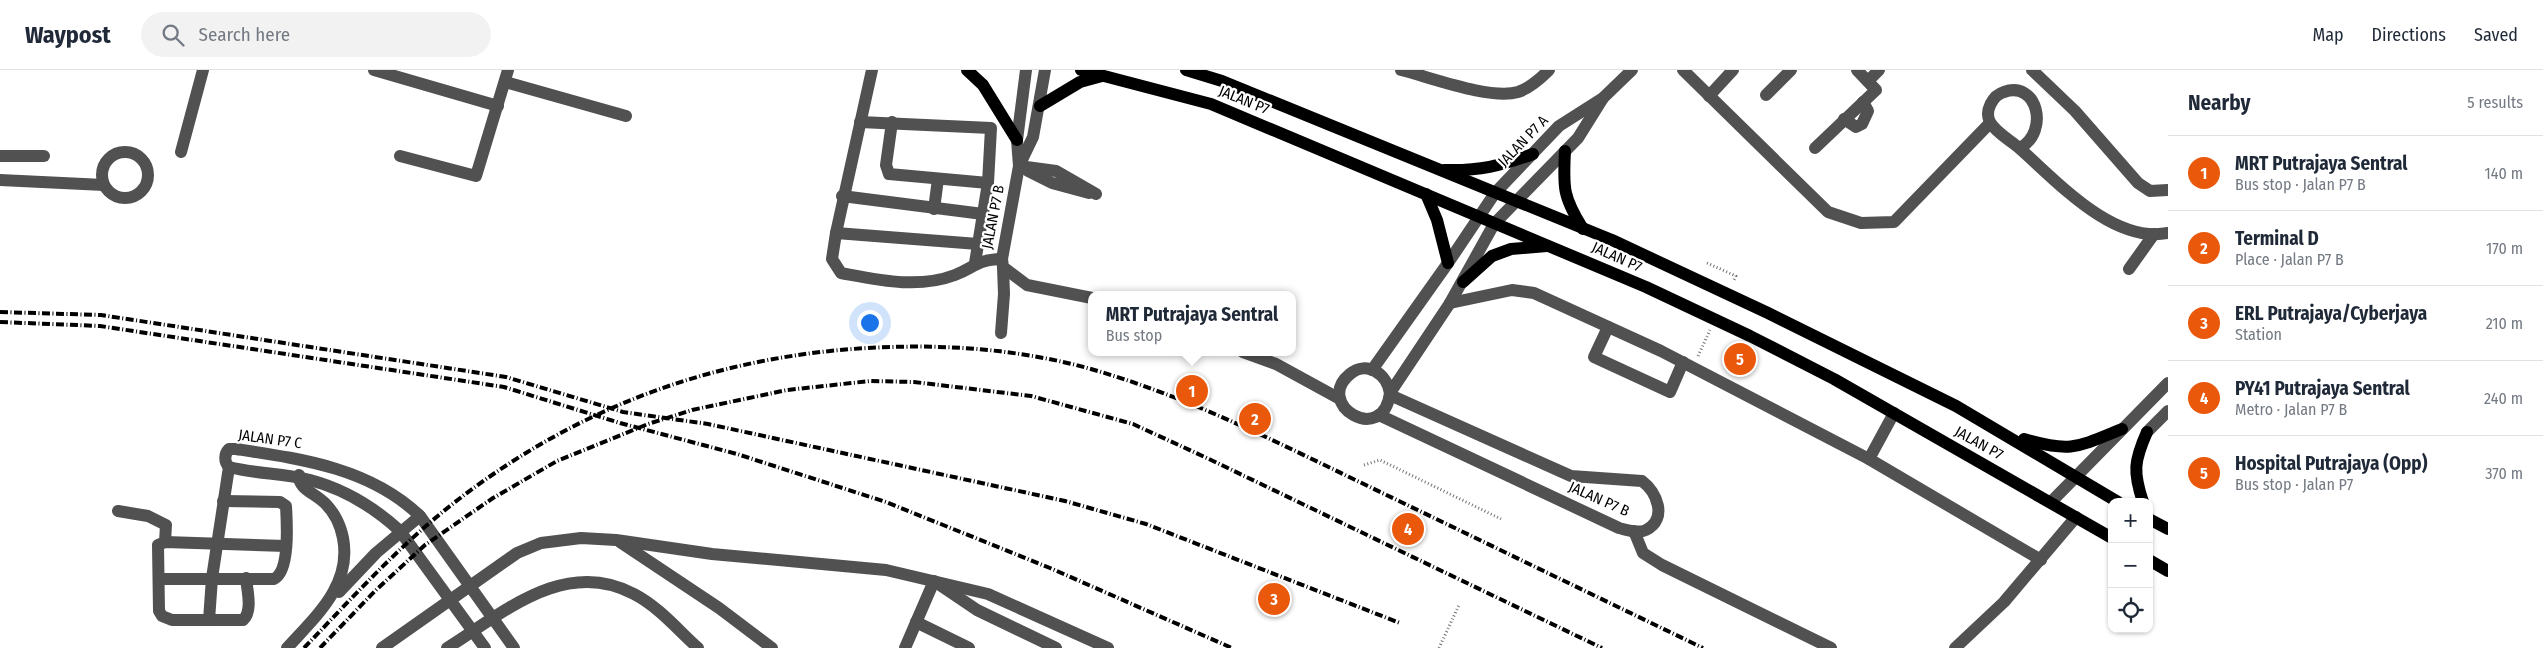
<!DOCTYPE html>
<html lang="en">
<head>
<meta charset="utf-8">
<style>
	body { margin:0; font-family:"Fira Sans Condensed",sans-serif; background:#f2f2f3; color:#1f2937 }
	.controls { position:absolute; right:15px; bottom:15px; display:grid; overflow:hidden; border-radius:10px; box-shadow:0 1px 4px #0004 }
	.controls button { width:45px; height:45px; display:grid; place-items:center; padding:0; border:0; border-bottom:1px solid #e0e1e3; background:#fff; color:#1f2937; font:25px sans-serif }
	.you { position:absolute; left:869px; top:252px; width:18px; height:18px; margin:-12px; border:4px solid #fff; border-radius:50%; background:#1a73e8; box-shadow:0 0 0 8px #1a73e833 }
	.badge { display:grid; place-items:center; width:32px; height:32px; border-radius:50%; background:#ea580c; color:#fff; font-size:16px; font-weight:700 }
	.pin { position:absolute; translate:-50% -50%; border:2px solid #fff; box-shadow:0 1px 5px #0006 }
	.popup { position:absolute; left:1088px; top:221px; width:208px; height:65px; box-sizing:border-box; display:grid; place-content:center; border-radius:10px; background:#fff; filter:drop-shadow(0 1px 4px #0005); font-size:16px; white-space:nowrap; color:#747a83 }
	.popup b { font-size:19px; color:#1f2937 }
	.popup::after { content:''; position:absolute; left:50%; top:100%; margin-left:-10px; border:10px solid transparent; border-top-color:#fff }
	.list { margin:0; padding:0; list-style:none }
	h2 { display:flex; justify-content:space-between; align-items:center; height:65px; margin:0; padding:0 20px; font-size:21px }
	h2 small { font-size:16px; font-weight:400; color:#747a83 }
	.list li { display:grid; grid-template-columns:32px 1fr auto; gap:15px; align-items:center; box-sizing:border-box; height:75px; padding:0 20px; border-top:1px solid #e0e1e3 }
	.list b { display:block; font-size:19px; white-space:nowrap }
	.list p { margin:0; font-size:16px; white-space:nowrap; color:#747a83 }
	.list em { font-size:16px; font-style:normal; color:#747a83 }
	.icon { flex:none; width:28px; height:28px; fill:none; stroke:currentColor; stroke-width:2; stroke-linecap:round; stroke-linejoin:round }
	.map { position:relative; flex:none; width:2168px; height:578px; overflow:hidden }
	header { display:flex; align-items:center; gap:30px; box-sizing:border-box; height:70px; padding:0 25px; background:#fff; border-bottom:1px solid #e0e1e3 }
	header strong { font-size:24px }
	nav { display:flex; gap:28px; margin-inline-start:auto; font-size:18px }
	.search { width:350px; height:45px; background:#f2f2f3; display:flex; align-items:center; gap:12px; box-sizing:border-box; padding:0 18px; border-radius:28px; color:#747a83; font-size:19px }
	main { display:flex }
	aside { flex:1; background:#fff }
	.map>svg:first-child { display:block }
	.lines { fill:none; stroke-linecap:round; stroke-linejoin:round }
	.path { stroke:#737373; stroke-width:3; stroke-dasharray:1 2.5; stroke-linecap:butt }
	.minor { stroke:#515151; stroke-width:12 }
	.major { stroke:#000; stroke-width:12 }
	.rail { stroke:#000; stroke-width:4; stroke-dasharray:8 2.5 1 2.5; stroke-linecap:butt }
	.labels { text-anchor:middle; stroke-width:4.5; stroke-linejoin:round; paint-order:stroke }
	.street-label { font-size:15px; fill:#000; stroke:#fff }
</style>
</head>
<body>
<header>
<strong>Waypost</strong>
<div class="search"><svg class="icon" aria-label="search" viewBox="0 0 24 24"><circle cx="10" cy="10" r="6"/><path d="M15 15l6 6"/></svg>Search here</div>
<nav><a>Map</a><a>Directions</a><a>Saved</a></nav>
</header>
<main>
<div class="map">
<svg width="2168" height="578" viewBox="0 0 2168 578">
	<rect width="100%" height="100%" fill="#fff"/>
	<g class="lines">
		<!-- path -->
		<g class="path">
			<polyline points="1707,193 1736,206 1733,212"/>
			<polyline points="1698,286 1710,260"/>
			<polyline points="1364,395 1380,390 1501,449"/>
			<polyline points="1439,578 1459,535"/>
		</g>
		<!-- minor -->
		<g class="minor">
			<polyline points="374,0 498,36"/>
			<path d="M872,0L836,163L832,189L841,203C879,210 918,219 955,205C976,197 975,190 1002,189"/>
			<polyline points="1026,0 1017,70 1019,96 1002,189 1003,197 1027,215 1092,228"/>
			<path d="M1401,0C1430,7 1490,30 1518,22C1530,18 1540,9 1549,0"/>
			<polyline points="1683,0 1828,142 1861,153 1894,152 1990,53"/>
			<polyline points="2032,0 2075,41 2138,113 2150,121 2168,120"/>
			<polyline points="1868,11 1879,0"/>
			<polyline points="505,12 626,46"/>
			<polyline points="1766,25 1791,0"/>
			<polyline points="1709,26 1733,0"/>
			<polyline points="1844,49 1856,57 1862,54 1868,41 1863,32"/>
			<polyline points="860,52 991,58 988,113 975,193"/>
			<polyline points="892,52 886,95 889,104 988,113"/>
			<polyline points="1815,78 1876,20 1857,0"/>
			<path d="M2020,78C2050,61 2037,10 2004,22C1993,25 1984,41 1990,52C1995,62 2010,70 2018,77C2056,110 2112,174 2168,163"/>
			<circle cx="125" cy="105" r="23"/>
			<polyline points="181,82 203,0"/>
			<polyline points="0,86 44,86"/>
			<polyline points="400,86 476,106 508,0"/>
			<polyline points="1020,94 1033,67 1045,0"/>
			<polyline points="1019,96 1056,101 1096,124"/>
			<polyline points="1028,101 1052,113 1089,123"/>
			<polyline points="0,110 104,115"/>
			<polyline points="842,126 983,144"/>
			<polyline points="934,139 938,109"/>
			<polyline points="836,163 978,174"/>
			<polyline points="2129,199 2154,164"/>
			<polyline points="1450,233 1512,220 1534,223 1661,281 1869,389 2041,490"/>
			<polyline points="1608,257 1594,287 1670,322 1683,292"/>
			<polyline points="1001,263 1004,224 1003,197"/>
			<polyline points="1243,282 1276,294 1340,329"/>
			<polyline points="1372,300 1448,193 1495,123 1559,56 1603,28 1632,0"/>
			<path d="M1390,323C1387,304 1367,290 1350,304C1313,334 1383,377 1390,323L1450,233L1494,154L1578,68L1603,28"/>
			<path d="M1379,345L1619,458C1627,460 1638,464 1646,460C1668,449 1657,422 1642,411L1571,406L1390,325"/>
			<polyline points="2147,362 2168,341"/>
			<polyline points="1869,389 1894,343"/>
			<polyline points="2051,432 2168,313"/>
			<polyline points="118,441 148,446 166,455 165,472"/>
			<polyline points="1634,461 1643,483 1662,495 1831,578"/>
			<polyline points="620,472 719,538 772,578"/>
			<path d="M246,508C247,520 253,541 243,550H172L162,546L159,541L158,475L165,472L286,476"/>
			<path d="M160,509H274C290,501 287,453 286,436L280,432L223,431"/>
			<polyline points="940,515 977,540 1056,578"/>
			<polyline points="339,522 376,483 420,446"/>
			<polyline points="209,550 212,508 229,397"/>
			<polyline points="916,552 969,578"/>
			<path d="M287,578C316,546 352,515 343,468C340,453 332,438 320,429C311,422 298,417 299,405"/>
			<polyline points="382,578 517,483 541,473 581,468 616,470 712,484 886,500 988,524 1108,578"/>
			<path d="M447,578C503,543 565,487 634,524C659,537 678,560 698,578"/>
			<path d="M485,578L400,461C375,438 344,419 310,410C283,403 256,404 229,397C224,392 224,384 229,379H236C302,389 370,398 420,446L514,578"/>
			<polyline points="905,578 934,511"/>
			<polyline points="1955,578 2004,532 2076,447"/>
		</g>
		<!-- major -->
		<g class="major">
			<polyline points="967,0 983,15 1017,70"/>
			<polyline points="1081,0 1211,34 1646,217 1750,266 1834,309 2112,468"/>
			<polyline points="1186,0 1222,11 1612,170 1768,243 1956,336 2118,432"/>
			<polyline points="1040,36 1080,12 1102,6"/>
			<path d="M1565,81C1563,118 1563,127 1583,159"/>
			<path d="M1444,100C1481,101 1499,96 1533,84"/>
			<polyline points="1426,124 1437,150 1448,193"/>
			<polyline points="1463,212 1492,186 1511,179 1547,176"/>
			<path d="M2024,369C2071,383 2078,377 2122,359"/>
			<path d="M2143,432C2133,402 2134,391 2147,362"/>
			<polyline points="2149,449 2168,459"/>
			<polyline points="2149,490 2168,501"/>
		</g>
		<!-- rail -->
		<g class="rail">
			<polyline points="0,242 101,245 506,307 623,342 708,354 1065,431 1146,454 1400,553"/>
			<polyline points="0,252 100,256 504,317 620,353 737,384 886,432 1050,498 1232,578"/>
			<path d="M304,578C351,529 397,478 450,436C579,334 726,282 890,277C953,275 1015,280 1076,295C1180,322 1276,372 1372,418C1482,471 1593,525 1703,578"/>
			<polyline points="320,578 375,521 425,475 493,428 557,391 648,354 692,340 787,320 870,311 914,312 1031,326 1133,354 1209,389 1602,578"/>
		</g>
	</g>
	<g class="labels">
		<!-- street labels -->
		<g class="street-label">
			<text transform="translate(1244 30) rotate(22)" y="5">JALAN P7</text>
			<text transform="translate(1523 71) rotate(-46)" y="5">JALAN P7 A</text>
			<text transform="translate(993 147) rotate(-79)" y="5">JALAN P7 B</text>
			<text transform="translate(1617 187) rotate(24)" y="5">JALAN P7</text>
			<text transform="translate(270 369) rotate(8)" y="5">JALAN P7 C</text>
			<text transform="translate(1979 373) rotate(29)" y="5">JALAN P7</text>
			<text transform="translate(1599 429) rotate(24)" y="5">JALAN P7 B</text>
		</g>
	</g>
</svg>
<div class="controls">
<button>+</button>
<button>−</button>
<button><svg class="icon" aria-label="locate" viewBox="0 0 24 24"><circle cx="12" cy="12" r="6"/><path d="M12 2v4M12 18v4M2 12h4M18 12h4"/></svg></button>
</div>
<div class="you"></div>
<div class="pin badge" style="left:1192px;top:321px">1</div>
<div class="popup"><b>MRT Putrajaya Sentral</b>Bus stop</div>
<div class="pin badge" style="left:1255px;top:349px">2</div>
<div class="pin badge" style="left:1274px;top:529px">3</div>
<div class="pin badge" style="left:1408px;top:459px">4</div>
<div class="pin badge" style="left:1740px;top:289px">5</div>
</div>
<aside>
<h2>Nearby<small>5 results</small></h2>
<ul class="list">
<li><span class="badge">1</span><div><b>MRT Putrajaya Sentral</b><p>Bus stop · Jalan P7 B</p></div><em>140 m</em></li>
<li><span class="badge">2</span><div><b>Terminal D</b><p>Place · Jalan P7 B</p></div><em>170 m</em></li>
<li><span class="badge">3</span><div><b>ERL Putrajaya/Cyberjaya</b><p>Station</p></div><em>210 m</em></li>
<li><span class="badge">4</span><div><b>PY41 Putrajaya Sentral</b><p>Metro · Jalan P7 B</p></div><em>240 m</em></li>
<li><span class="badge">5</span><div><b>Hospital Putrajaya (Opp)</b><p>Bus stop · Jalan P7</p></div><em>370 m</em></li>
</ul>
</aside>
</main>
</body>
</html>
